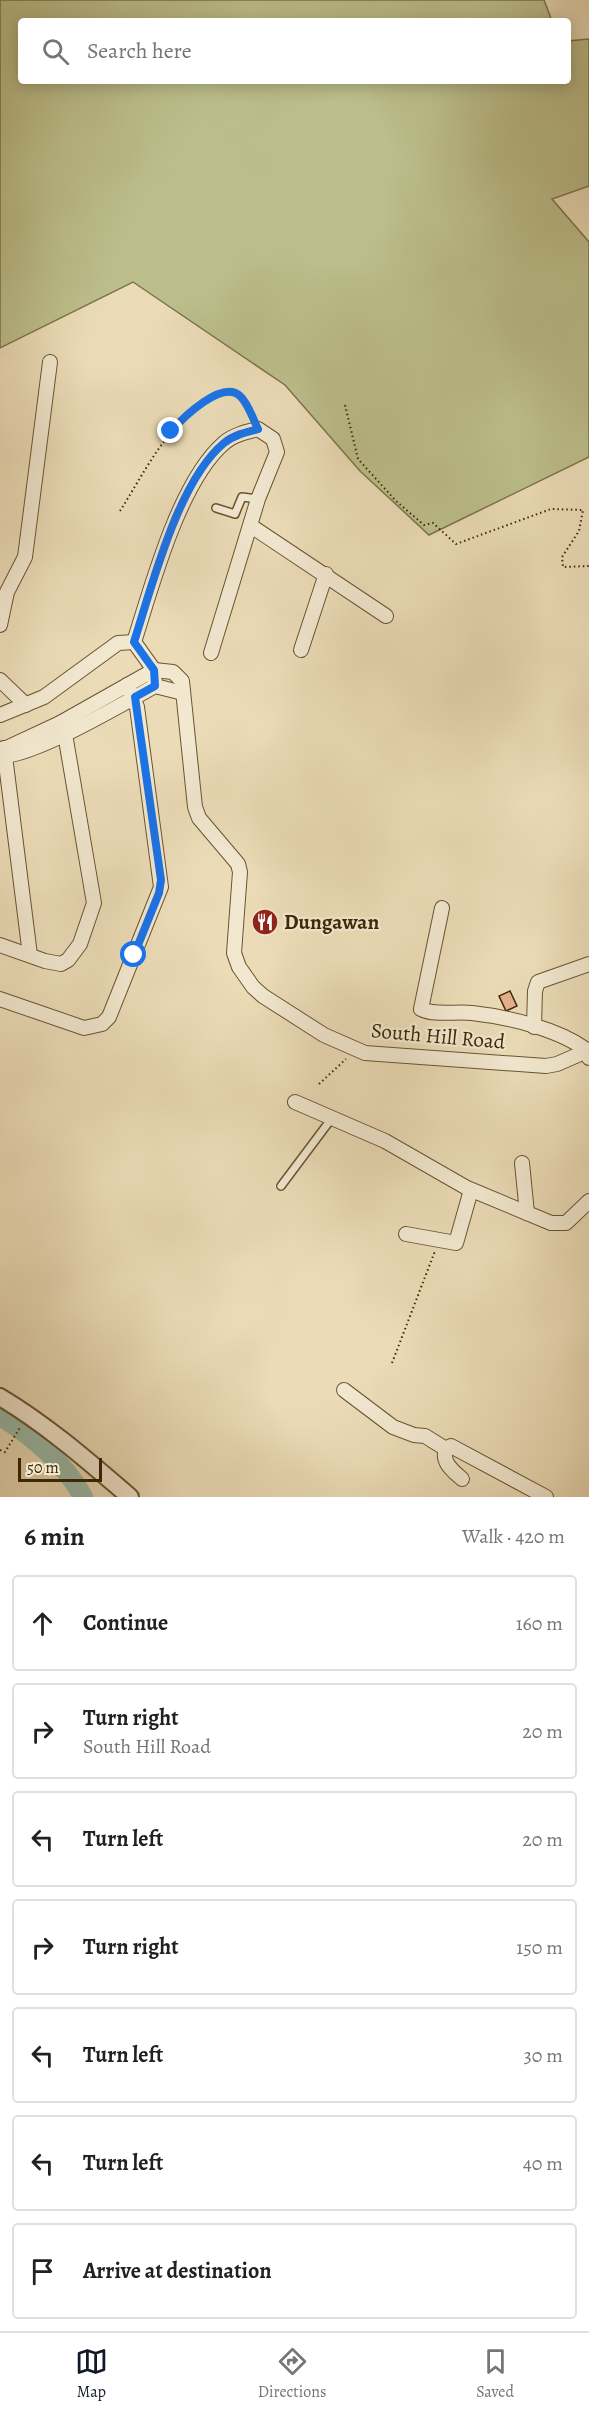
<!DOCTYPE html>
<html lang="en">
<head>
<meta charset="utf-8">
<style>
	body { margin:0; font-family:Alegreya,serif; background:#f2f2f2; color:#202124 }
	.scale { position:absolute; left:18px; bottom:15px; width:84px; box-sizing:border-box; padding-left:6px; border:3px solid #3e2706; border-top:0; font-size:16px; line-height:21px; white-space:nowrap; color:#3e2706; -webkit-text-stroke:4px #f2e8d0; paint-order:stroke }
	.stop { position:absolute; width:18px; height:18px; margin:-14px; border:4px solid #1a73e8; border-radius:50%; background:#fff }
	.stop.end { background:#1a73e8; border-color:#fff; box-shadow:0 2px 6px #0008 }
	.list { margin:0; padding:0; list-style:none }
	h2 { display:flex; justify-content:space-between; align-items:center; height:78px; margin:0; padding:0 24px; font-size:26px }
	h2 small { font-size:20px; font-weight:400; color:#757577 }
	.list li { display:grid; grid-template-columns:39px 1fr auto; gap:18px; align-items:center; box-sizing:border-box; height:96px; margin:0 12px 12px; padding:0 12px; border:2px solid #e0e0e0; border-radius:6px }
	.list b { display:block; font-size:22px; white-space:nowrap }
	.list p { margin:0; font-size:20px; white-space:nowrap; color:#757577 }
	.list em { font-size:20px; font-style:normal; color:#757577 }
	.icon { flex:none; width:33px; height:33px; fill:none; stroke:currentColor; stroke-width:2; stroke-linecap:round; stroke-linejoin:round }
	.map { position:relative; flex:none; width:589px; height:1497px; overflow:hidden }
	.search { position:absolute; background:#fff; box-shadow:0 3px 15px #0003; left:18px; right:18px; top:18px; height:66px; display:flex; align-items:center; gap:15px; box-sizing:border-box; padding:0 21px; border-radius:6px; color:#757577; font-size:22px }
	.sheet { height:834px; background:#fff }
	nav { display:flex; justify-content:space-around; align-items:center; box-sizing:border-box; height:84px; border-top:2px solid #e0e0e0; background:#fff; font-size:16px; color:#757577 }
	nav a { display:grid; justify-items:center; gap:3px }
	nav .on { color:#111827 }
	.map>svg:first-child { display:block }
	.green { fill:#bcbf8c; stroke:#7d7349; stroke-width:1.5 }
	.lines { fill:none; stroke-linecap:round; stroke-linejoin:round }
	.river { stroke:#99bcab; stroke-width:20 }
	.building { fill:#e7b190; stroke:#3e2706; stroke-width:1.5 }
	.service-casing { stroke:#695432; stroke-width:10 }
	.minor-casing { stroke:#695432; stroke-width:16 }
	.tertiary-casing { stroke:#695432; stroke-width:20 }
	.path { stroke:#3e2706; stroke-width:2; stroke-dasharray:1.5 3; stroke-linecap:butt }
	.service { stroke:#f2e8d0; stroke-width:7 }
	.minor { stroke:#f2e8d0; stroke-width:14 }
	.tertiary { stroke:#f2e8d0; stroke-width:16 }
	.route { stroke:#1a73e8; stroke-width:8 }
	.labels { text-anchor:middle; stroke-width:4.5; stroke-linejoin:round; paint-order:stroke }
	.poi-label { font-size:21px; font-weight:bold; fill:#3e2706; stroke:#f2e8d0; text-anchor:start }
	.street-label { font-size:21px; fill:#3e2706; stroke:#f2e8d0 }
</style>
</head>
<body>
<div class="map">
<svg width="589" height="1497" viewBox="0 0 589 1497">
	<rect width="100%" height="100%" fill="#ebdcb7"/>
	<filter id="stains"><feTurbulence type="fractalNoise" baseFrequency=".00333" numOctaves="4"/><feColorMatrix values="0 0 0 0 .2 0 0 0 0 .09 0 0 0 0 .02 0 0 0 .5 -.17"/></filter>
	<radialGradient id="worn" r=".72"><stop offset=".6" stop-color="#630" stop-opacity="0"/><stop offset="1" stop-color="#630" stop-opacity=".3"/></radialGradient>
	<!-- green -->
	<polygon class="green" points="0,0 544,0 552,21 21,21 21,81 568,81 568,41 589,39 589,186 552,199 589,242 589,457 429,535 360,471 285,385 133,282 0,348"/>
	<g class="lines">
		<!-- river -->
		<path class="river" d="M0,1416C30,1434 67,1465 83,1497"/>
	</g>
	<!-- building -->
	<polygon class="building" points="510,991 517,1006 506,1011 499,996"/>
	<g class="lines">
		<defs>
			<g id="service">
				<polyline points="216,508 235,514 242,497 258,499"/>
				<polyline points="281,1186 332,1118"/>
			</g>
			<g id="minor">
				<polyline points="251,526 386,616"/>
				<polyline points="0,625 7,592 25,557 50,362"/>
				<polyline points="301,650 326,574"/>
				<polyline points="0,680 26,705"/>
				<path d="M155,686L154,670L134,642C152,586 179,482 224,443C233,435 246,432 258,429L273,439L277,452L258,499L211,653"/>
				<polyline points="0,715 44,697 118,643 134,642"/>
				<polyline points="4,748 30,955"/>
				<polyline points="0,751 60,723 154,670 173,672 182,681 195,807 199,818 238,864 240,872 234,953 239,967 253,987 263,996 324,1035 365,1053 546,1066 557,1064 589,1050"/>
				<path d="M0,756C31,758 124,703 155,686L183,693"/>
				<path d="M442,908L421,1009C435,1016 456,1011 472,1013C508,1017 559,1029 588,1051L589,1058"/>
				<polyline points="0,945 45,961 61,964 68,960 80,944 94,903 65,734 60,723"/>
				<polyline points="0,999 84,1028 102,1024 109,1017 161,887 137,707 127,685"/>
				<polyline points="534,1027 535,991 538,982 589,964"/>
				<polyline points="295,1102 385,1141 467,1188 551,1223 566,1223 589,1201"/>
				<polyline points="522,1163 527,1213"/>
				<polyline points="406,1234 456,1243 471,1190"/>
				<polyline points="344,1390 393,1427 414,1435 425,1436 446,1449"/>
				<path d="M462,1479C453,1471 441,1462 446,1449L451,1446L546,1497"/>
			</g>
			<path id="tertiary" d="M0,1397C47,1425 88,1461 130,1497"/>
		</defs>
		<!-- service casing -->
		<use href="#service" class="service-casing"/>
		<!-- minor casing -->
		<use href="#minor" class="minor-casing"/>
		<!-- tertiary casing -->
		<use href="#tertiary" class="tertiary-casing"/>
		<!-- path -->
		<g class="path">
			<polyline points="345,405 358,459 396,501 424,525 433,523 456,544 551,509 583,510 579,531 562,557 563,567 589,566"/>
			<path d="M120,511C146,470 168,422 212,397C220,393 230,389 239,394C245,399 249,411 253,418"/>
			<polyline points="319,1084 346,1059"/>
			<polyline points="392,1363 435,1251"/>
			<polyline points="0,1450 5,1452 21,1426"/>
		</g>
		<!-- service -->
		<use href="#service" class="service"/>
		<!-- minor -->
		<use href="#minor" class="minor"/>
		<!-- tertiary -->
		<use href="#tertiary" class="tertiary"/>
	</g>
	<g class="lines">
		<!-- route -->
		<path class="route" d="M134,955L159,893L161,880L135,697L155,686L154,670L134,642C152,586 178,481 224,443C234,435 246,432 258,429C253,419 248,403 240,396C222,379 183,418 171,431"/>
	</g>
	<!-- icons -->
	<defs>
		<symbol id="restaurant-disc" viewBox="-11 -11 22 22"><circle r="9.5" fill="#8f2418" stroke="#f2e8d0"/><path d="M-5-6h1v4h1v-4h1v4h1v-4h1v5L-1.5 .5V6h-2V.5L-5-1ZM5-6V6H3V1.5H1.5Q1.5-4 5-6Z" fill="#fff"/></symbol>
	</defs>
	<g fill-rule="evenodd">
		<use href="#restaurant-disc" x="250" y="907" width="30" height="30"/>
	</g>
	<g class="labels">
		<!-- poi labels -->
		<g class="poi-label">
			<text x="284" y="929">Dungawan</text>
		</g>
		<!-- street labels -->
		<g class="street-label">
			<text transform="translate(438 1036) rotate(5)" y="7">South Hill Road</text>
		</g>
	</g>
	<rect width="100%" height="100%" filter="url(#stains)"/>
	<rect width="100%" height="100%" fill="url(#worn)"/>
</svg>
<div class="scale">50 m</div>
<div class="stop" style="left:134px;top:955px"></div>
<div class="stop end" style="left:171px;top:431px"></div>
<div class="search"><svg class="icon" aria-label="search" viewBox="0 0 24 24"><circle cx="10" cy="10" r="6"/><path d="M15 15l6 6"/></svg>Search here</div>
</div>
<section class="sheet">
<h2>6 min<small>Walk · 420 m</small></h2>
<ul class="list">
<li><svg class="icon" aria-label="ahead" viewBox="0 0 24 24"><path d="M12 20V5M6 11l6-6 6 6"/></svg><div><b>Continue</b></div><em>160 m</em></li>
<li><svg class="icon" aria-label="right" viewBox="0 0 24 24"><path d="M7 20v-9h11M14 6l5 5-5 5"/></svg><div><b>Turn right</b><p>South Hill Road</p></div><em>20 m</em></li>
<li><svg class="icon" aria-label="left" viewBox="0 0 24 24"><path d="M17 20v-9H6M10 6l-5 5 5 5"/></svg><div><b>Turn left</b></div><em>20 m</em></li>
<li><svg class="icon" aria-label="right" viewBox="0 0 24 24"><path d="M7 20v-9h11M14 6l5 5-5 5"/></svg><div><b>Turn right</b></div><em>150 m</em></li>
<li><svg class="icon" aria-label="left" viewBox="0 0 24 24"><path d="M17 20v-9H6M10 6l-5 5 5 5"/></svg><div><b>Turn left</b></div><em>30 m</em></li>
<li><svg class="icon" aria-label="left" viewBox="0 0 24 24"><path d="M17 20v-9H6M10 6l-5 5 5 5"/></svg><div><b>Turn left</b></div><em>40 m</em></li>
<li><svg class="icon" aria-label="arrive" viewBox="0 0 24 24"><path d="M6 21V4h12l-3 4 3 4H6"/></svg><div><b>Arrive at destination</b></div></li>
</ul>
</section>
<nav>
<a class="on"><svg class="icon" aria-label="map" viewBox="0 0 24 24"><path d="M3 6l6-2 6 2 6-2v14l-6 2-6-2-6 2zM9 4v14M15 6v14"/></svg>Map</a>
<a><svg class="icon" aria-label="directions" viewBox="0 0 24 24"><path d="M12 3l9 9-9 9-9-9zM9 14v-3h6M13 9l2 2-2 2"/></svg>Directions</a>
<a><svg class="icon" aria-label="saved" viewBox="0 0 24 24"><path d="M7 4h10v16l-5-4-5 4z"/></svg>Saved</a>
</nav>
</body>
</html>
